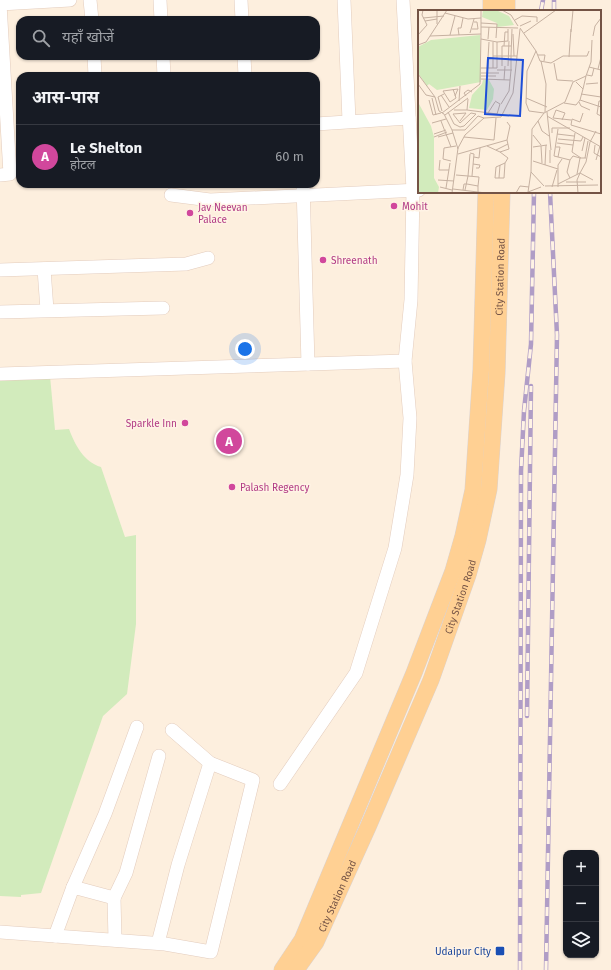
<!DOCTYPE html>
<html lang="hi">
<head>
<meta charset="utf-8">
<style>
	body { margin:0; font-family:"Fira Sans","Noto Sans Devanagari",sans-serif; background:#242831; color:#f1f3f6 }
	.controls { position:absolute; right:12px; bottom:12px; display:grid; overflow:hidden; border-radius:8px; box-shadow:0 1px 3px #0004 }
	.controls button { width:36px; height:36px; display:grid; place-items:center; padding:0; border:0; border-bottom:1px solid #363941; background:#171b24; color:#f1f3f6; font:20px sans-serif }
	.you { position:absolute; left:245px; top:349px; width:14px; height:14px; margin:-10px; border:3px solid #fff; border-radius:50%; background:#1a73e8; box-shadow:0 0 0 6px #1a73e833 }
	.badge { display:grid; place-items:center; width:26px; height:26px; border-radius:50%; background:#ee583c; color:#fff; font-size:13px; font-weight:700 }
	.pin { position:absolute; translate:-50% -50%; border:2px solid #fff; box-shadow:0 1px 4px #0006 }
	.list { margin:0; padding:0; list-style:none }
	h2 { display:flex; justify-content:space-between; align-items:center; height:52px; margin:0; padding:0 16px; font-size:17px }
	h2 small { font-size:13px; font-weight:400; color:#9ea1a6 }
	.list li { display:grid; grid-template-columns:26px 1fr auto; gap:12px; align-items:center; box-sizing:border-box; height:64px; padding:0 16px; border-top:1px solid #363941 }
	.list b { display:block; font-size:15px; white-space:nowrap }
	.list p { margin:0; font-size:13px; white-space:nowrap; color:#9ea1a6 }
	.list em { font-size:13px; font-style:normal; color:#9ea1a6 }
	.icon { flex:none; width:22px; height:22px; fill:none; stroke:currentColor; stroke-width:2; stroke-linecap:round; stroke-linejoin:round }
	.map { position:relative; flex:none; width:611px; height:970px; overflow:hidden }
	.search { position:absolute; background:#171b24; box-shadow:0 1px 3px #0004; left:16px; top:16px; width:304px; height:44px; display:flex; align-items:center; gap:10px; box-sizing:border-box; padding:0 14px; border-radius:12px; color:#9ea1a6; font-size:15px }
	.panel { position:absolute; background:#171b24; box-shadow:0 1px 3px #0004; left:16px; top:72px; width:304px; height:116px; border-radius:12px }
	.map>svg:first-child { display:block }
	.green { fill:#d2ebbc }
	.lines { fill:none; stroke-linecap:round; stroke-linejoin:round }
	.minor-casing { stroke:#e3ccbd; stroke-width:14 }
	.major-casing { stroke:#dbd2cf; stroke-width:17 }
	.minor { stroke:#fff; stroke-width:13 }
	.major { stroke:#ffd093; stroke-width:16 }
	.rail-casing { stroke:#b09dc6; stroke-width:4.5 }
	.rail { stroke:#fff3e5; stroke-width:3; stroke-dasharray:9; stroke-linecap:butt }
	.hotel-dot { fill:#d1479c; stroke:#fff3e5; stroke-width:1.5 }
	.transit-dot { fill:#1a4fb4; stroke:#fff3e5; stroke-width:1.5 }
	.labels { text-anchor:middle; stroke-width:3; stroke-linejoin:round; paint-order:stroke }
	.hotel-label { font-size:10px; fill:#b23c85; stroke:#fff3e5; text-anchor:start }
	.street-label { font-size:10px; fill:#745345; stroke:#fff3e5 }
	.transit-label { font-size:10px; fill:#164399; stroke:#fff3e5; text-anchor:end }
	.inset-road { fill:none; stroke:#c6b1a1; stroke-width:1 }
	.view { fill:#1d4ed8; fill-opacity:0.15; stroke:#1d4ed8; stroke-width:2 }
	.inset-edge { fill:none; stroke:#745345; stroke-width:2 }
</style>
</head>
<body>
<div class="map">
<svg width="611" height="970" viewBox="0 0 611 970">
	<rect width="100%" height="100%" fill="#fdefde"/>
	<!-- green -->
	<path class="green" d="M50,376L55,430L69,429C75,445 84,462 101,467L125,537L136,535V624L127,694L103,716L41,893L21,895V897L0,896V379Z"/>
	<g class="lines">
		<defs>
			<g id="minor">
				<polyline points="90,0 92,20"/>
				<polyline points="160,0 161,20"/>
				<polyline points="241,0 242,20"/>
				<polyline points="344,0 349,121"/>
				<polyline points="0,4 10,174 0,175"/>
				<polyline points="0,4 70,0"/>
				<polyline points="94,56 95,76"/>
				<polyline points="163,56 164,76"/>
				<polyline points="244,56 245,76"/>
				<polyline points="316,124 409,118"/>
				<polyline points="303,184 308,364"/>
				<polyline points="171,195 210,200 419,190"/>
				<polyline points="44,269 47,310"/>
				<polyline points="0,270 186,264 208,258"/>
				<polyline points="0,312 163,308"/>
				<polyline points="0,374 405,361"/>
				<polyline points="280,784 356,673 395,548 407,475 410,418 405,361 411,300 413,190 403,0"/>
				<polyline points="73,887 105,814 137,727"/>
				<polyline points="114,898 115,940"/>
				<polyline points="0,932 165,944 211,952 253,780 210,763 172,730"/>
				<polyline points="55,936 73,887 114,898 126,873 159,756"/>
				<polyline points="158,943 178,865 210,763"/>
			</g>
			<g id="major">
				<polyline points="491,11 491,0"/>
				<polyline points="507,11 507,0"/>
				<polyline points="282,970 302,940 414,673 453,571 463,536 473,490 481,370 486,192"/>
				<path id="s1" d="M296,970L316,942L368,827L431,680L468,575L478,540L489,489L497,373L502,192"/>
			</g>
		</defs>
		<!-- minor casing -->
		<use href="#minor" class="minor-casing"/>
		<!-- major casing -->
		<use href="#major" class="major-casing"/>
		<!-- minor -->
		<use href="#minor" class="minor"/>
		<!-- major -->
		<use href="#major" class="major"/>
		<defs>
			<g id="rail">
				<polyline points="541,11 543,0"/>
				<polyline points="554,11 554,0"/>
				<polyline points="527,716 531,386"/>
				<polyline points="520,970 521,471 524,411 531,344 534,192"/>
				<polyline points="546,970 557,335 550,192"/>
			</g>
		</defs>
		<!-- rail casing -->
		<use href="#rail" class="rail-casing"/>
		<!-- rail -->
		<use href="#rail" class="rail"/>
	</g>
	<!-- markers -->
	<g class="hotel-dot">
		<circle cx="394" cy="206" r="4"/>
		<circle cx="190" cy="213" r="4"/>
		<circle cx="323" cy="260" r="4"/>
		<circle cx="185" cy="423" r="4"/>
		<circle cx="232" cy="487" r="4"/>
	</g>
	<rect class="transit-dot" x="495" y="946" width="10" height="10" rx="2"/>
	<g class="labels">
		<!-- hotel labels -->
		<g class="hotel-label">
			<text x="402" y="210">Mohit</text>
			<text x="198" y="211">Jav Neevan<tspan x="198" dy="12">Palace</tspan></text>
			<text x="331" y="264">Shreenath</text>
			<text x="177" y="427" text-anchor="end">Sparkle Inn</text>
			<text x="240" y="491">Palash Regency</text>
		</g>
		<!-- street labels -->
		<g class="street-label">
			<text dy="4" stroke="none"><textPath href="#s1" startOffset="733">City Station Road</textPath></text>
			<text dy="4" stroke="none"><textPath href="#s1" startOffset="409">City Station Road</textPath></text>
			<text dy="4" stroke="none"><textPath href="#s1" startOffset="85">City Station Road</textPath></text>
		</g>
		<!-- transit labels -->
		<g class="transit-label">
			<text x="491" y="955">Udaipur City</text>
		</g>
	</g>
	<!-- overview -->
	<g transform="translate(418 10)">
		<rect width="183" height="183" fill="#fdefde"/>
		<path d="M65,0H78L91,6L96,15L79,17V13L64,7ZM62,25L63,72L19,80L11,74L9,76L0,63V37L13,30ZM65,70H71L76,79L75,89L69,100L51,98L54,85L64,74ZM0,84L1,94L13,116L16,127V168L21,177L20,183H0Z" fill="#d2ebbc"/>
		<path class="inset-road" d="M19,0V14M84,0L93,5L100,16M27,3L50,9L63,8M5,8L26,6M97,10L104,6L119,7V12M7,11L19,9M63,13L79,14L78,28M102,16L113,11M63,17L100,18M102,18L118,41L109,61L108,93L111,101L126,103L114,119L113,162L126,176M54,19H60L59,12H56M94,19L93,46H99M153,22L155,0M52,23L56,9M106,23L138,0M95,24L96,46M0,25L9,15L4,5L5,0M32,25L37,6M41,25L40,18H43L45,8M12,26L29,0M175,26L177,16L183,8M63,29L79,32M70,29L71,17M0,35L8,32L12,26L63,24V0M86,36L87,22H90M118,41L122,51L133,53L145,46H169L171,41M120,45H127L126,51M75,46V32M151,47L153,19M70,48L71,32M123,51L128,74L127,102M136,53L139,70L155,71M90,56L91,31M171,57L183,60M63,58H70V48H75M70,58H79V32L90,31V19M75,58V46H84V56M180,59L183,47M79,60H94M63,63H81M0,64L17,87L21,101L26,104L34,120L40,139M169,65L174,66L176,58M63,66H78M63,69L92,70M86,70L87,56M158,72L165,79L162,90M0,74L8,85L17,87M168,74L180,73M165,79L168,66M163,84L183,87M23,85L31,97M48,86L46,83L50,80L54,82M14,88L18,105M108,88L129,97M50,89L49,100L79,104L82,94L77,91M11,90L15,105L23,103M41,91L42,76M183,91H181L179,104L183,106M32,92L25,81L40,79L37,86M32,92L38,88L35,79M161,92L163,96L172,100M146,93L158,95L162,90L183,97M83,94L91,81L93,60V46H84V36H93M36,100H49M138,100L135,108L153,110M138,100L147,103L144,110M24,101L20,87L26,84M30,102L36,114L42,117L46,116L58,104L53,103L42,113L35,104L48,103L42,111M129,102L133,140M24,103L62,74L63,24M70,103L77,92M126,103L147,92L155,72L168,66L173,52L174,30M165,103L162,112L154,109L153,115L183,124M27,105L50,88M129,106L183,137M23,111L33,137M120,111L124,121L131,126M14,113L28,109M34,120H47L60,106L66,108M134,123V118H152M157,123L154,142L163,148M16,124L28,120M139,124L156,126M115,125L123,135M16,127L29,122M20,127L35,123M46,127L76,130L78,108M140,129L163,131L165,127M139,133L155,135M177,135L176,143L183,147M69,136L82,142L91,139L89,130L92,116L89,112M123,136L124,153M115,137L129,135M138,137H142L140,147M78,140L90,134M164,141L167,128M82,142L90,148L87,153L78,157L77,168H86L87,153M52,143L56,144L54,166M40,144L89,130M52,144L50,166L61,167L60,176M136,146L152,150L149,162L152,168M136,146L140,119M56,147L61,148L62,138M167,148L170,131M22,150L21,160H31M152,150L155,146L162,148M178,150L182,136M33,151L25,149L26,138L38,136M115,151L140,159M132,153V140M55,154L62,155L61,158H58M127,155L128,135M159,164L162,148H168M38,165L50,166L47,180M81,168L82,155M20,170L36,171M175,170L162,163L168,152L172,132L178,121M148,172H168M140,174L162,163M127,176L180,175M22,177L34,180M134,177L139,160M140,177V155L144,149M28,178L32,153M35,179L68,183M45,180L46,174H49L60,176V182M110,182L113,162M110,182L123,177M34,183L40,138L47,125L66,108L83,107L95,83L102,19M98,183L102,176L111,177M160,183L159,170L162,163"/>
		<path class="view" d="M70,48L105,50L102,106L67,104Z"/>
		<rect width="183" height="183" class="inset-edge"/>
	</g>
</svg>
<div class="controls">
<button>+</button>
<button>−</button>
<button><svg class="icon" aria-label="layers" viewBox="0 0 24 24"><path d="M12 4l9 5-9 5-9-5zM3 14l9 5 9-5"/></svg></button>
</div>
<div class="you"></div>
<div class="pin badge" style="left:229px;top:441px;background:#d1479c">A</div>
<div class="search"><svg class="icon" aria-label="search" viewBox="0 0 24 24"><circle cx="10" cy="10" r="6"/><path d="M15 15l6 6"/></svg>यहाँ खोजें</div>
<section class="panel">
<h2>आस-पास<small></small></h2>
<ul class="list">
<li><span class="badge" style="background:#d1479c">A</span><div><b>Le Shelton</b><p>होटल</p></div><em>60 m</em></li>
</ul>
</section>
</div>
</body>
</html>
